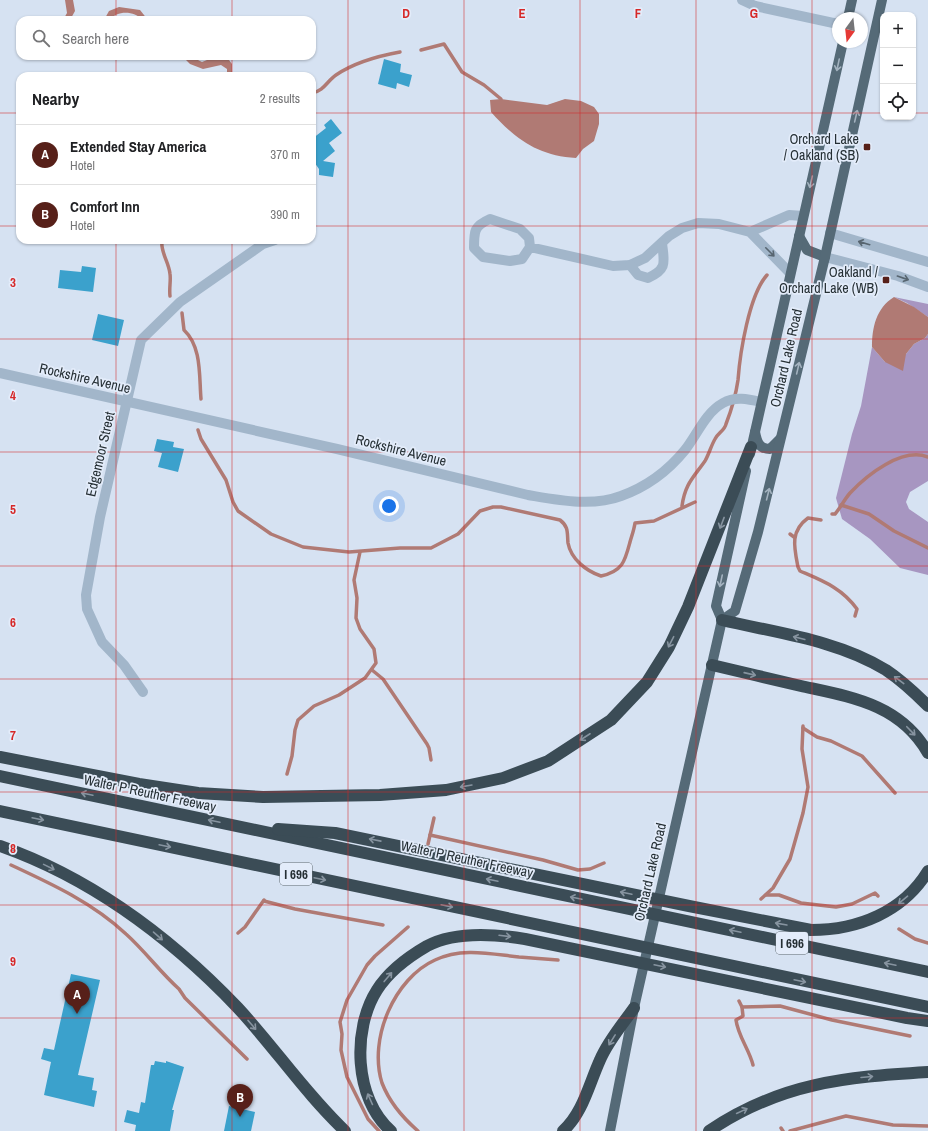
<!DOCTYPE html>
<html lang="en">
<head>
<meta charset="utf-8">
<style>
	body { margin:0; font-family:"Archivo Narrow",sans-serif; background:#f2f2f2; color:#202124 }
	.controls { position:absolute; right:12px; top:12px; display:grid; overflow:hidden; border-radius:8px; box-shadow:0 1px 3px #0004 }
	.controls button { width:36px; height:36px; display:grid; place-items:center; padding:0; border:0; border-bottom:1px solid #e0e0e0; background:#fff; color:#202124; font:20px sans-serif }
	.compass { position:absolute; left:832px; top:12px; width:36px; height:36px; border-radius:50%; background:#fff; box-shadow:0 1px 3px #0004; rotate:195deg }
	.you { position:absolute; left:389px; top:506px; width:14px; height:14px; margin:-10px; border:3px solid #fff; border-radius:50%; background:#1a73e8; box-shadow:0 0 0 6px #1a73e833 }
	.badge { display:grid; place-items:center; width:26px; height:26px; border-radius:50%; background:#572019; color:#fff; font-size:13px; font-weight:700 }
	.pin { position:absolute; translate:-50% -33px; filter:drop-shadow(0 1px 2px #0008) }
	.pin::after { content:''; position:absolute; top:21px; width:14px; height:12px; background:inherit; clip-path:polygon(0 0,100% 0,50% 100%) }
	.list { margin:0; padding:0; list-style:none }
	h2 { display:flex; justify-content:space-between; align-items:center; height:52px; margin:0; padding:0 16px; font-size:17px }
	h2 small { font-size:13px; font-weight:400; color:#757577 }
	.list li { display:grid; grid-template-columns:26px 1fr auto; gap:12px; align-items:center; box-sizing:border-box; height:60px; padding:0 16px; border-top:1px solid #e0e0e0 }
	.list b { display:block; font-size:15px; white-space:nowrap }
	.list p { margin:0; font-size:13px; white-space:nowrap; color:#757577 }
	.list em { font-size:13px; font-style:normal; color:#757577 }
	.icon { flex:none; width:22px; height:22px; fill:none; stroke:currentColor; stroke-width:2; stroke-linecap:round; stroke-linejoin:round }
	.map { position:relative; flex:none; width:928px; height:1131px; overflow:hidden }
	.search { position:absolute; background:#fff; box-shadow:0 1px 3px #0004; left:16px; top:16px; width:300px; height:44px; display:flex; align-items:center; gap:10px; box-sizing:border-box; padding:0 14px; border-radius:12px; color:#757577; font-size:15px }
	.panel { position:absolute; background:#fff; box-shadow:0 1px 3px #0004; left:16px; top:72px; width:300px; height:172px; border-radius:12px }
	.map>svg:first-child { display:block }
	.green { fill:#a796c1 }
	.water { fill:#b07a74 }
	.lines { fill:none; stroke-linecap:round; stroke-linejoin:round }
	.stream { stroke:#b07a74; stroke-width:3.5 }
	.building { fill:#3ba1cc }
	.minor { stroke:#a2b6ca; stroke-width:10 }
	.major { stroke:#556a77; stroke-width:10 }
	.highway { stroke:#3b4c56; stroke-width:12 }
	.oneway { stroke:#a3b2bf }
	.oneway2 { stroke:#576570 }
	.oneway3 { stroke:#8794a0 }
	.grid { fill:none; stroke:#d62828; stroke-width:1; stroke-opacity:0.55 }
	.poi-dot { fill:#572019; stroke:#e3ecfa; stroke-width:1.5 }
	.labels { text-anchor:middle; stroke-width:3.5; stroke-linejoin:round; paint-order:stroke }
	.shield { fill:#e3ecfa; stroke:#5e686f; stroke-width:1 }
	.shield-label { font-size:13px; font-weight:bold; fill:#252f34 }
	.poi-label { font-size:14px; fill:#252f34; stroke:#e3ecfa; text-anchor:end }
	.street-label { font-size:14px; fill:#252f34; stroke:#e3ecfa }
	.grid-label { font-size:13px; text-anchor:middle; font-weight:bold; fill:#d62828; stroke:#e3ecfa; stroke-width:3.5; stroke-linejoin:round; paint-order:stroke }
</style>
</head>
<body>
<div class="map">
<svg width="928" height="1131" viewBox="0 0 928 1131">
	<rect width="100%" height="100%" fill="#d6e2f2"/>
	<!-- green -->
	<g class="green">
		<polygon points="894,297 928,304 928,317 907,303"/>
		<polygon points="928,334 928,481 910,492 906,502 909,509 928,522 928,575 900,568 870,539 842,519 836,498 852,434 861,406 872,347 885,362 906,354 914,344 925,338"/>
	</g>
	<!-- water -->
	<g class="water">
		<polygon points="65,0 73,0 75,11 70,20 63,20 67,13"/>
		<path d="M119,7L140,10L148,20H142C135,11 117,10 110,20H104L109,11Z"/>
		<polygon points="182,56 190,56 202,62 217,56 226,56 232,64 232,76 227,76 227,69 221,65 203,69 190,64"/>
		<path d="M501,99L547,105L565,99L581,101L594,107L599,114V124L594,141L583,149L576,158C538,156 515,139 491,112L490,100Z"/>
		<path d="M894,297L914,307L928,317V334L925,338L914,344L906,354L903,371L885,362L872,347C872,328 876,308 894,297Z"/>
	</g>
	<g class="lines">
		<!-- stream -->
		<g class="stream">
			<polyline points="421,50 444,44 462,72 484,85 501,99"/>
			<path d="M312,93C324,91 327,81 336,75C355,62 378,56 400,52"/>
			<path d="M162,240C160,252 169,262 170,274C171,281 169,288 170,296"/>
			<path d="M182,313L184,330C202,347 199,376 201,399"/>
			<path d="M198,430L201,439L226,480L233,502L238,511L271,534L303,547L349,552L400,548H431L458,534L480,511L493,507H501L560,520C569,527 567,533 568,543C571,559 586,571 601,576C623,571 625,561 630,542C632,535 634,530 635,523L654,521L695,502"/>
			<polyline points="841,505 869,514 894,531 928,548"/>
			<path d="M682,506C685,484 693,478 705,461C709,454 711,446 715,439C718,433 725,430 726,424C731,411 736,394 738,380C740,353 749,295 767,275"/>
			<path d="M832,514H835C841,507 844,500 850,493C867,475 902,447 928,457"/>
			<path d="M821,520L808,518C790,531 794,547 798,567L800,571C823,581 842,588 857,609L855,616"/>
			<polyline points="790,534 794,537"/>
			<polyline points="372,670 383,679 427,744 429,748 431,760"/>
			<polyline points="803,728 817,737 831,741 862,756 895,793"/>
			<polyline points="287,774 292,756 295,730 298,720 314,706 339,695 365,678 376,663 374,649 360,629 356,618 357,598 354,580 360,552"/>
			<polyline points="430,835 543,860 578,870 590,869 604,863"/>
			<polyline points="428,844 434,818"/>
			<path d="M11,865C52,884 93,903 126,934C145,951 160,972 179,989L185,998L247,1059"/>
			<polyline points="766,895 779,895 801,903 836,907 852,904 875,893 878,896"/>
			<polyline points="761,899 773,888 790,859 803,813 808,787 802,749 803,726"/>
			<polyline points="264,901 295,909 383,925"/>
			<polyline points="899,929 915,939 928,943"/>
			<polyline points="238,933 245,927 264,900"/>
			<path d="M739,1001L742,1007L743,1016L736,1020C738,1036 749,1049 753,1065"/>
			<polyline points="742,1007 780,1006 832,1020 910,1036"/>
			<polyline points="781,1128 783,1131"/>
			<polyline points="379,1131 368,1119 347,1077 341,1050 342,1034 340,1022 347,1000 367,965 375,956 408,927"/>
			<path d="M418,1131C403,1118 389,1101 382,1083C368,1038 395,978 435,960C462,947 491,954 519,957C532,958 545,959 558,960"/>
			<polyline points="790,1131 846,1116 893,1125 928,1126"/>
		</g>
	</g>
	<!-- building -->
	<g class="building">
		<polygon points="384,59 401,64 400,72 412,75 409,87 397,83 396,89 378,84"/>
		<polygon points="331,119 342,133 329,143 335,151 323,161 335,163 333,177 319,175 319,169 312,159 312,139 326,128 324,125"/>
		<polygon points="82,266 96,268 93,292 58,288 60,270 81,272"/>
		<polygon points="98,314 124,320 118,346 92,340"/>
		<polygon points="157,439 174,442 173,447 184,449 178,472 158,467 162,453 154,451"/>
		<polygon points="71,974 100,980 78,1075 94,1078 92,1090 97,1091 94,1107 44,1095 51,1062 41,1059 44,1048 54,1050"/>
		<polygon points="155,1061 166,1063 166,1061 184,1067 172,1110 174,1110 170,1131 135,1131 136,1125 124,1122 127,1110 139,1113 141,1102 145,1103 151,1065 154,1065"/>
		<polygon points="229,1106 255,1112 251,1131 224,1131"/>
	</g>
	<g class="lines">
		<!-- minor -->
		<g class="minor">
			<polyline points="742,0 755,6 838,24"/>
			<polyline points="750,232 789,215 803,216"/>
			<polyline points="830,233 928,262"/>
			<path d="M530,247L522,259L510,261L483,257L474,248C474,231 474,226 490,219L520,229L529,238L530,247L613,266L630,265L645,258L669,236L682,228L698,223L719,224L750,232L790,273"/>
			<polyline points="825,257 898,276 928,287"/>
			<path d="M630,265L638,275L648,278C668,269 664,262 662,243"/>
			<path d="M0,373L337,449L528,495C558,500 592,507 621,496C646,487 668,471 685,450C697,435 705,413 723,403C735,396 748,399 761,402"/>
			<polyline points="143,692 124,665 102,642 87,609 86,595 100,517 141,340 180,302 263,244 275,240"/>
		</g>
		<!-- major -->
		<g class="major">
			<polyline points="848,18 852,0"/>
			<polyline points="799,236 807,250 825,257"/>
			<path d="M755,432C757,442 759,449 770,449L780,439"/>
			<polyline points="750,454 843,42"/>
			<polyline points="722,620 735,611 758,532 825,257 882,0"/>
			<polyline points="610,1131 634,1008 722,620 716,606 746,471"/>
		</g>
		<!-- highway -->
		<g class="highway">
			<path d="M722,620C776,633 838,640 886,670C901,680 915,693 928,706"/>
			<path d="M712,665C742,672 771,679 801,686C851,697 900,704 928,753"/>
			<polyline points="0,757 139,784 198,793 263,797 380,795 446,790 503,778 548,761 611,720 647,682 669,647 688,607 751,447"/>
			<polyline points="0,776 928,972"/>
			<polyline points="0,811 928,1007"/>
			<path d="M278,829L335,833L689,906L811,930C858,930 903,912 928,871"/>
			<path d="M0,846C91,878 172,939 238,1008C275,1048 305,1093 345,1131"/>
			<path d="M391,1131C354,1099 352,1029 377,990C389,971 408,957 427,946C455,931 495,934 525,939L907,1018L928,1021"/>
			<path d="M563,1131C583,1113 589,1084 600,1060C608,1041 622,1025 634,1008"/>
			<path d="M709,1131C780,1083 845,1077 928,1072"/>
		</g>
	</g>
	<!-- one-way arrows -->
	<defs><path id="oneway-shaft" d="M-6 0H5M1.5-3L5.5 0L1.5 3" fill="none" stroke-width="1.6" stroke-linecap="round" stroke-linejoin="round"/></defs>
	<g class="oneway">
		<use href="#oneway-shaft" transform="translate(838 65) rotate(102)"/>
		<use href="#oneway-shaft" transform="translate(856 116) rotate(-77)"/>
		<use href="#oneway-shaft" transform="translate(811 182) rotate(103)"/>
		<use href="#oneway-shaft" transform="translate(798 368) rotate(-77)"/>
		<use href="#oneway-shaft" transform="translate(768 494) rotate(-76)"/>
		<use href="#oneway-shaft" transform="translate(721 581) rotate(102)"/>
	</g>
	<g class="oneway2">
		<use href="#oneway-shaft" transform="translate(864 243) rotate(-164)"/>
		<use href="#oneway-shaft" transform="translate(770 252) rotate(45)"/>
		<use href="#oneway-shaft" transform="translate(903 278) rotate(19)"/>
	</g>
	<g class="oneway3">
		<use href="#oneway-shaft" transform="translate(722 523) rotate(111)"/>
		<use href="#oneway-shaft" transform="translate(799 638) rotate(-166)"/>
		<use href="#oneway-shaft" transform="translate(671 642) rotate(117)"/>
		<use href="#oneway-shaft" transform="translate(750 674) rotate(13)"/>
		<use href="#oneway-shaft" transform="translate(899 680) rotate(-143)"/>
		<use href="#oneway-shaft" transform="translate(911 731) rotate(46)"/>
		<use href="#oneway-shaft" transform="translate(585 737) rotate(147)"/>
		<use href="#oneway-shaft" transform="translate(466 786) rotate(170)"/>
		<use href="#oneway-shaft" transform="translate(87 794) rotate(-168)"/>
		<use href="#oneway-shaft" transform="translate(38 819) rotate(12)"/>
		<use href="#oneway-shaft" transform="translate(214 821) rotate(-168)"/>
		<use href="#oneway-shaft" transform="translate(375 840) rotate(-169)"/>
		<use href="#oneway-shaft" transform="translate(165 846) rotate(12)"/>
		<use href="#oneway-shaft" transform="translate(49 867) rotate(26)"/>
		<use href="#oneway-shaft" transform="translate(320 879) rotate(12)"/>
		<use href="#oneway-shaft" transform="translate(492 880) rotate(-168)"/>
		<use href="#oneway-shaft" transform="translate(626 893) rotate(-168)"/>
		<use href="#oneway-shaft" transform="translate(576 898) rotate(-168)"/>
		<use href="#oneway-shaft" transform="translate(903 900) rotate(140)"/>
		<use href="#oneway-shaft" transform="translate(447 906) rotate(12)"/>
		<use href="#oneway-shaft" transform="translate(781 924) rotate(-170)"/>
		<use href="#oneway-shaft" transform="translate(735 931) rotate(-168)"/>
		<use href="#oneway-shaft" transform="translate(158 936) rotate(41)"/>
		<use href="#oneway-shaft" transform="translate(505 936) rotate(7)"/>
		<use href="#oneway-shaft" transform="translate(890 964) rotate(-168)"/>
		<use href="#oneway-shaft" transform="translate(660 966) rotate(12)"/>
		<use href="#oneway-shaft" transform="translate(388 977) rotate(-50)"/>
		<use href="#oneway-shaft" transform="translate(800 981) rotate(12)"/>
		<use href="#oneway-shaft" transform="translate(252 1025) rotate(49)"/>
		<use href="#oneway-shaft" transform="translate(612 1040) rotate(122)"/>
		<use href="#oneway-shaft" transform="translate(867 1077) rotate(-5)"/>
		<use href="#oneway-shaft" transform="translate(370 1099) rotate(-114)"/>
		<use href="#oneway-shaft" transform="translate(742 1111) rotate(-25)"/>
	</g>
	<!-- grid -->
	<path class="grid" d="M116,0V20M232,0V20M348,0V1131M464,0V1131M580,0V1131M696,0V1131M812,0V1131M116,56V76M232,56V76M0,113H20M312,113H883M913,113H928M0,226H20M312,226H928M116,240V1131M232,240V1131M0,339H928M0,452H928M0,566H928M0,679H928M0,792H928M0,905H928M0,1018H928"/>
	<!-- markers -->
	<g class="poi-dot">
		<rect x="863" y="143" width="8" height="8" rx="2"/>
		<rect x="882" y="276" width="8" height="8" rx="2"/>
	</g>
	<g class="labels">
		<!-- shield labels -->
		<g class="shield">
			<rect x="280" y="863" width="32" height="22" rx="3"/>
			<rect x="776" y="932" width="32" height="22" rx="3"/>
		</g>
		<g class="shield-label">
			<text x="296" y="879">I 696</text>
			<text x="792" y="948">I 696</text>
		</g>
		<!-- poi labels -->
		<g class="poi-label">
			<text x="859" y="144">Orchard Lake<tspan x="859" dy="16">/ Oakland (SB)</tspan></text>
			<text x="878" y="277">Oakland /<tspan x="878" dy="16">Orchard Lake (WB)</tspan></text>
		</g>
		<!-- street labels -->
		<g class="street-label">
			<text transform="translate(786 358) rotate(-77)" y="5">Orchard Lake Road</text>
			<text transform="translate(85 378) rotate(13)" y="5">Rockshire Avenue</text>
			<text transform="translate(401 450) rotate(14)" y="5">Rockshire Avenue</text>
			<text transform="translate(100 454) rotate(-77)" y="5">Edgemoor Street</text>
			<text transform="translate(150 793) rotate(12)" y="5">Walter P Reuther Freeway</text>
			<text transform="translate(467 859) rotate(12)" y="5">Walter P Reuther Freeway</text>
			<text transform="translate(650 872) rotate(-77)" y="5">Orchard Lake Road</text>
		</g>
	</g>
	<g class="grid-label">
		<text x="406" y="18">D</text>
		<text x="522" y="18">E</text>
		<text x="638" y="18">F</text>
		<text x="754" y="18">G</text>
		<text x="13" y="287">3</text>
		<text x="13" y="400">4</text>
		<text x="13" y="514">5</text>
		<text x="13" y="627">6</text>
		<text x="13" y="740">7</text>
		<text x="13" y="853">8</text>
		<text x="13" y="966">9</text>
	</g>
</svg>
<div class="controls">
<button>+</button>
<button>−</button>
<button><svg class="icon" aria-label="locate" viewBox="0 0 24 24"><circle cx="12" cy="12" r="6"/><path d="M12 2v4M12 18v4M2 12h4M18 12h4"/></svg></button>
</div>
<svg class="compass" viewBox="-18 -18 36 36"><path d="M0-13l5 13h-10z" fill="#e53935"/><path d="M0 13l5-13h-10z" fill="#757577"/></svg>
<div class="you"></div>
<div class="pin badge" style="left:77px;top:1014px">A</div>
<div class="pin badge" style="left:240px;top:1117px">B</div>
<div class="search"><svg class="icon" aria-label="search" viewBox="0 0 24 24"><circle cx="10" cy="10" r="6"/><path d="M15 15l6 6"/></svg>Search here</div>
<section class="panel">
<h2>Nearby<small>2 results</small></h2>
<ul class="list">
<li><span class="badge">A</span><div><b>Extended Stay America</b><p>Hotel</p></div><em>370 m</em></li>
<li><span class="badge">B</span><div><b>Comfort Inn</b><p>Hotel</p></div><em>390 m</em></li>
</ul>
</section>
</div>
</body>
</html>
